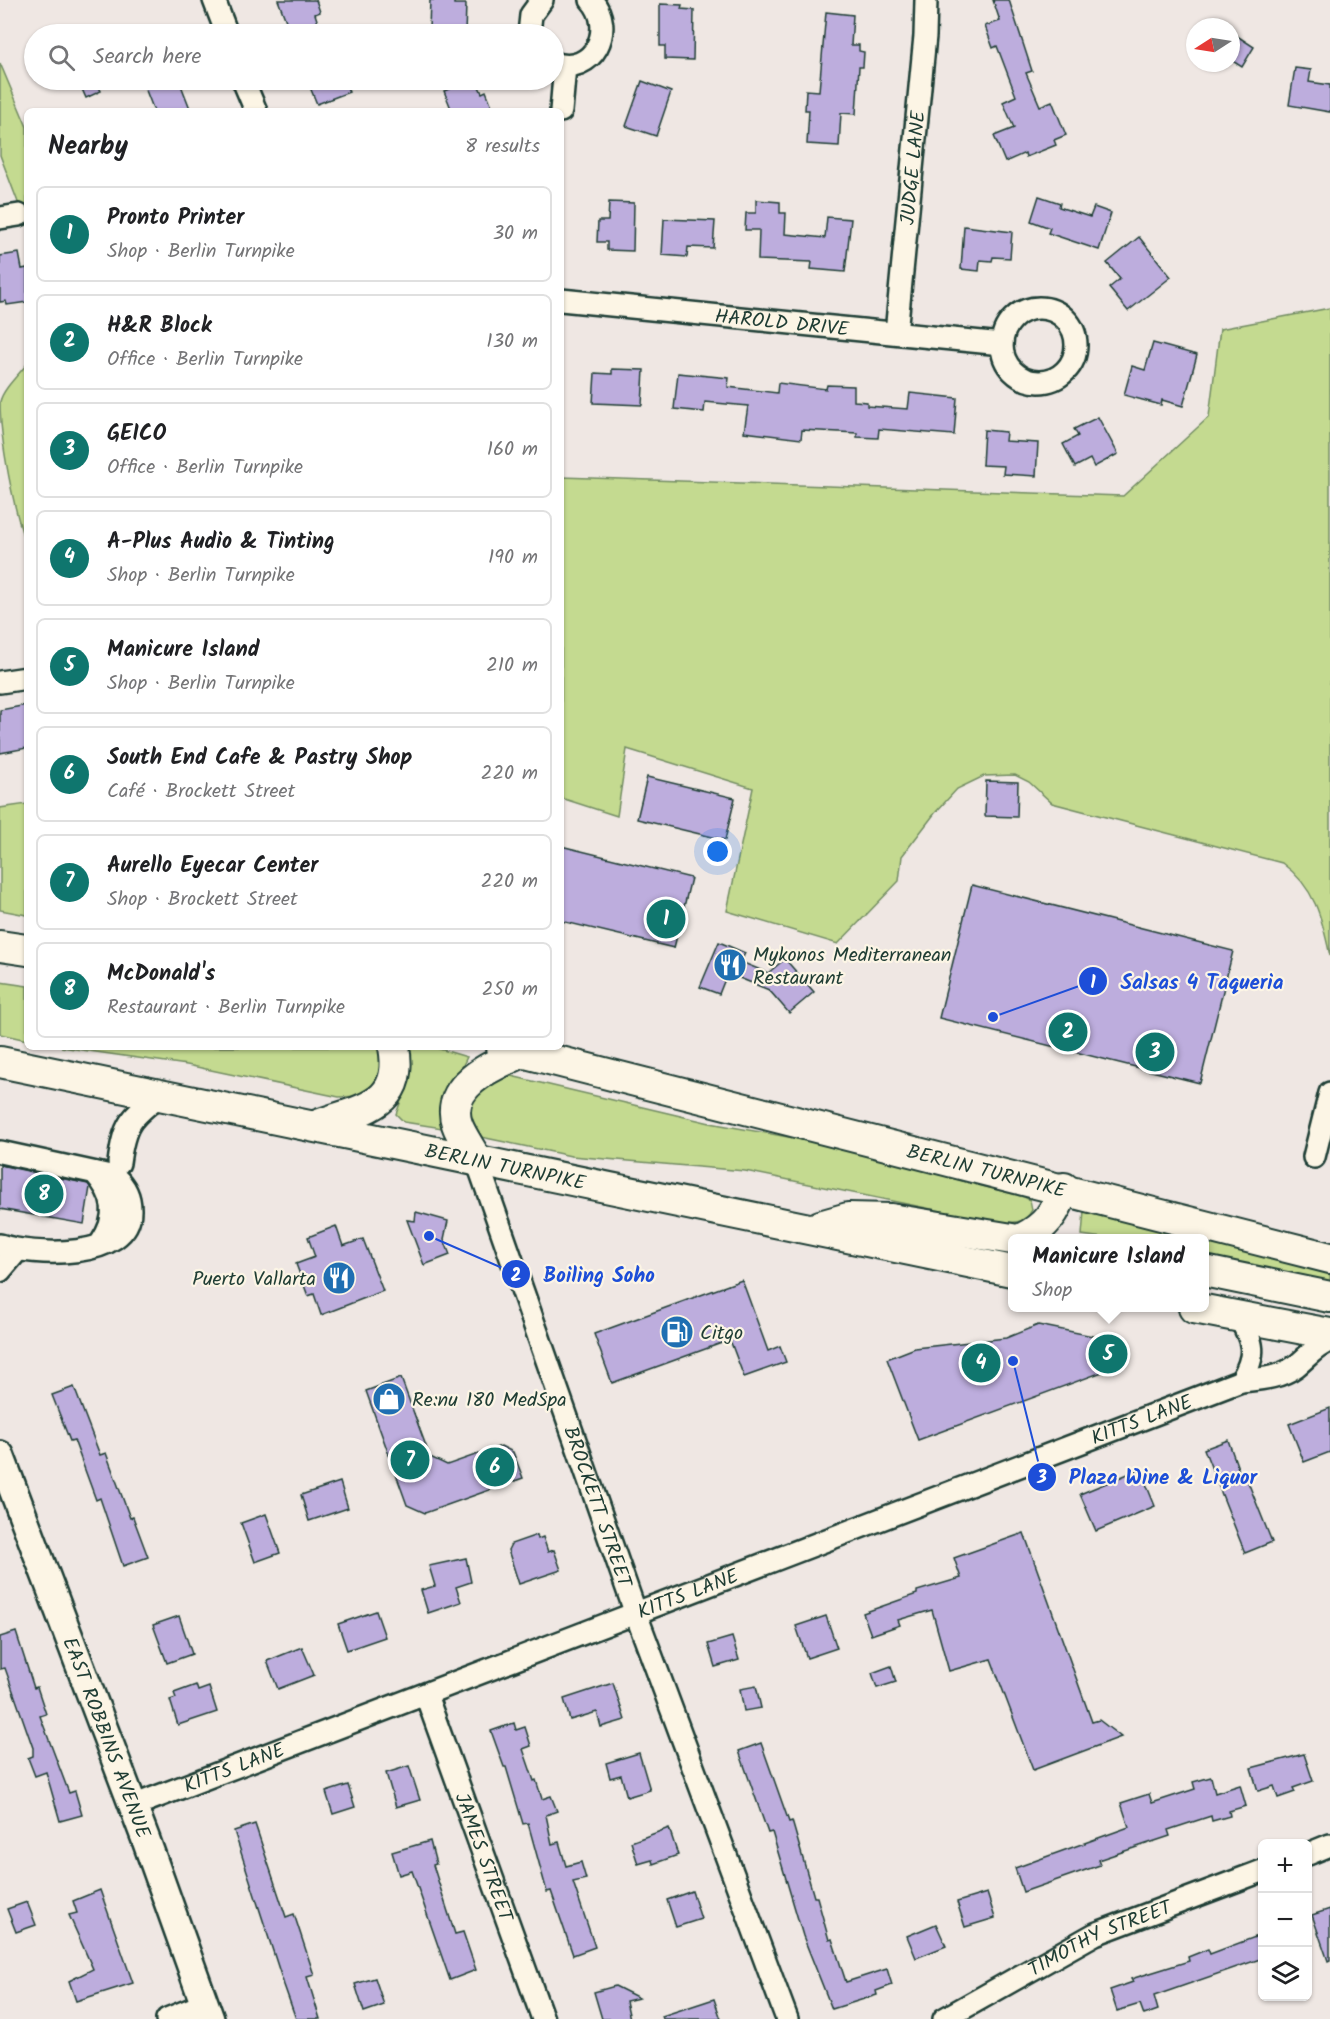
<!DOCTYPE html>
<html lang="en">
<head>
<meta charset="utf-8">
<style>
	body { margin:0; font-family:Kalam,sans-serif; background:#f6f6f6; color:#202124 }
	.controls { position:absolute; right:18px; bottom:18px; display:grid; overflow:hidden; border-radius:9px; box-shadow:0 2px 4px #0004 }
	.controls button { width:54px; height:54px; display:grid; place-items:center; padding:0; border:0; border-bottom:2px solid #e0e0e0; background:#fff; color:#202124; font:30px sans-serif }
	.compass { position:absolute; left:1186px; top:18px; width:54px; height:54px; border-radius:50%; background:#fff; box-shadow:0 2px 4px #0004; rotate:258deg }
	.you { position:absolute; left:718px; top:852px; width:21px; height:21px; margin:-15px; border:4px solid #fff; border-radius:50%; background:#1a73e8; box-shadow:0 0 0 9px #1a73e833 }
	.badge { display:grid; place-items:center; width:39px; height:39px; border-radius:50%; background:#0f766e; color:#fff; font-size:20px; font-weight:700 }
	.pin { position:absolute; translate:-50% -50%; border:3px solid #fff; box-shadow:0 2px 6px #0006 }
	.popup { position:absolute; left:1008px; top:1234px; width:201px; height:78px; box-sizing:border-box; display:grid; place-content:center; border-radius:9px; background:#fff; filter:drop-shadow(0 2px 4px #0005); font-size:20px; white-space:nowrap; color:#757577 }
	.popup b { font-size:22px; color:#202124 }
	.popup::after { content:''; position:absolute; left:50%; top:100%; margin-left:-12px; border:12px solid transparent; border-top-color:#fff }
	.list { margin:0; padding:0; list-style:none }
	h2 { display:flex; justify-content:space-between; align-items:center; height:78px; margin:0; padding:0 24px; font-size:26px }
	h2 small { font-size:20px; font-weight:400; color:#757577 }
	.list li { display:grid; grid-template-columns:39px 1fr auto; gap:18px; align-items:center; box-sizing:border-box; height:96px; margin:0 12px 12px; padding:0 12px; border:2px solid #e0e0e0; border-radius:9px }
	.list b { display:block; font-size:22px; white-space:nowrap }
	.list p { margin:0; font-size:20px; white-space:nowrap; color:#757577 }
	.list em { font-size:20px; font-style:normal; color:#757577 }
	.icon { flex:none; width:33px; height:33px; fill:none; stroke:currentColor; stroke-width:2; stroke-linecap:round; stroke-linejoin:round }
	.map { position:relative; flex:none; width:1330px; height:2019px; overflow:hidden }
	.search { position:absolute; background:#fff; box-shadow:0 2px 4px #0004; left:24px; top:24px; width:540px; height:66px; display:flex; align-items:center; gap:15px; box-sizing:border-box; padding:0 21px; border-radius:33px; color:#757577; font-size:22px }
	.panel { position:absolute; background:#fff; box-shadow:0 2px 4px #0004; left:24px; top:108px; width:540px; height:942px; border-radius:9px }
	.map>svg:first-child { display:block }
	.green { fill:#c4da90; stroke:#728c62; stroke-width:1.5 }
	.building { fill:#bdaddd; stroke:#1f3d34; stroke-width:1.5 }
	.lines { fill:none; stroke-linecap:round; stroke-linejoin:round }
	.minor-casing { stroke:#1f3d34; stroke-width:26 }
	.major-casing { stroke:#1f3d34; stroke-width:32 }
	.highway-casing { stroke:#1f3d34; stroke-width:34 }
	.minor { stroke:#fcf5e5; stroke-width:21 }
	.major { stroke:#fcf5e5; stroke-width:27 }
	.highway { stroke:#fcf5e5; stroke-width:30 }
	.labels { text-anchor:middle; stroke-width:4.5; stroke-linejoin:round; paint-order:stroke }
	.street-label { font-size:20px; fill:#1f3d34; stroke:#fcf5e5 }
	.poi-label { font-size:20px; fill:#1f3d34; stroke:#fcf5e5; text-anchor:start }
	.leader { fill:none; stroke:#1d4ed8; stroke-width:2 }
	.callout-dot { fill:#1d4ed8; stroke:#fcf5e5; stroke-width:2 }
	.mark-label { font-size:18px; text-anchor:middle; font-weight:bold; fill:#fff }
	.callout-label { font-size:21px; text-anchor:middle; font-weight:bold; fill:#1d4ed8; stroke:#fcf5e5; stroke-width:4.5; stroke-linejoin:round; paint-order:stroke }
</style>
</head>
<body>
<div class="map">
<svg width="1330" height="2019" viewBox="0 0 1330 2019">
	<rect width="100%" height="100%" fill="#efe7e3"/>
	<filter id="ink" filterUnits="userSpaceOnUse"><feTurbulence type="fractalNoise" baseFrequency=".0167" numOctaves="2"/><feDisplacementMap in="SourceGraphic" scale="12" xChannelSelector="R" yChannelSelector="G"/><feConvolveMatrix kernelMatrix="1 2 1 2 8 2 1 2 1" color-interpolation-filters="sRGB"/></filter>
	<g filter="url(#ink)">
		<!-- green -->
		<g class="green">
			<polygon points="0,63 27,127 27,226 0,155"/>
			<path d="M1330,308V956C1322,918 1315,887 1282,863L1052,803L1029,782L1015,775L984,776L957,789L935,813L902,856L899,881L838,944L727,911L753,788L627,749L617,816L561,798V477L1123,496L1209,417L1220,329Z"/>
			<path d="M27,364V548C14,511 0,440 0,402C2,390 19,374 27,364Z"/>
			<polygon points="27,804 27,915 0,910 0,808"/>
			<polygon points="0,982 27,986 27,1040 0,1034"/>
			<polygon points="61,1047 378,1047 383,1055 382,1079 362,1096 339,1097 187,1065"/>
			<polygon points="407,1047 433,1047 467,1057 458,1075 442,1128 404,1122 396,1114 405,1090"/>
			<path d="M511,1076L710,1123L821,1143L1024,1197L1030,1200L1032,1210C1024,1225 1010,1223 995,1222L745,1171L571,1156L481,1137C451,1111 482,1081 511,1076Z"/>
			<polygon points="1084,1211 1190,1238 1103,1238 1082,1235"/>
			<polygon points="1204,1242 1330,1272 1330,1281 1204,1257"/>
		</g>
		<!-- building -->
		<g class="building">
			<polygon points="278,0 316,0 320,12 315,14 318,23 291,34"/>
			<polygon points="430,0 454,0 454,4 466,4 465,34 438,34 438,30 429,29"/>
			<polygon points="993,0 1009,0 1032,71 1026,73 1040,106 1052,101 1066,135 1054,140 1056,145 1026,157 1025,153 1005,162 994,136 1014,128 1003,102 1016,96 997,46 993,48 985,26 1000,21"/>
			<polygon points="660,4 682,5 681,9 694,10 693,60 665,59 665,46 660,46"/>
			<polygon points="826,12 853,15 851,45 859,45 859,51 864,52 863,67 859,67 856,114 841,113 839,146 807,144 809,110 805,110 806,90 819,91"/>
			<polygon points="1231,32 1254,47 1242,67 1231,60"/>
			<polygon points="1295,68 1311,70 1309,82 1330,85 1330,112 1289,105"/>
			<polygon points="78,80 95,80 101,91 86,98"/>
			<polygon points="142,80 179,80 191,111 154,111"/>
			<polygon points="307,80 344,80 349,92 317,104"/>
			<polygon points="472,80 476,80 482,93 486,91 494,111 452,111 444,91"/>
			<polygon points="642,81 671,92 656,136 626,126"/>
			<polygon points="1039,196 1060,203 1059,207 1090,217 1094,207 1111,213 1099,250 1048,233 1050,228 1031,221"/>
			<polygon points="756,200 780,202 780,213 786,213 785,234 825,238 827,217 851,219 845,272 811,269 812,262 758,260 759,230 745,230 746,213 756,213"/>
			<polygon points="609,202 634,203 633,251 607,250 607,242 597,242 598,221 608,221"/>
			<polygon points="664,219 715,221 713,248 688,247 687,257 662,255"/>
			<polygon points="964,226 1012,232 1010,258 993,257 992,261 980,260 979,271 961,269"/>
			<polygon points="1139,237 1171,277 1128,311 1109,288 1120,279 1107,263"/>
			<polygon points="19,253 22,269 27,268 27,302 7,305 6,301 0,302 0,256"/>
			<polygon points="1153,343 1197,355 1183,406 1162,400 1161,405 1124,395 1132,366 1145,370"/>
			<polygon points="612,369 644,370 642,405 593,403 595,373 612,374"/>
			<polygon points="678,373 729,378 728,387 777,393 778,383 826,389 827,385 854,386 854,401 867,402 867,406 908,409 910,393 957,398 954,435 879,429 878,438 857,437 857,433 802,430 801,439 744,432 748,406 705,402 704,412 674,409"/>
			<polygon points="1098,417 1118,454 1094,467 1090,459 1075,467 1063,444 1078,436 1074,429"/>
			<polygon points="984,430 1006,432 1005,441 1038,443 1036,476 1003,474 1004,466 982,465"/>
			<polygon points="27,705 27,748 0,753 0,710"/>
			<polygon points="647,777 735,798 725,840 637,819"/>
			<polygon points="986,781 1018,782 1017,817 985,816"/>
			<polygon points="561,846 691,878 674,948 561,921"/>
			<polygon points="972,885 1233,951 1200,1083 939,1018"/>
			<polygon points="719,942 745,953 741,962 768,973 785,959 814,992 789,1013 769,990 737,977 727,974 719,994 700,987"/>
			<polygon points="0,1165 88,1184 90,1187 84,1224 0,1209"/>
			<polygon points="416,1212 448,1221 444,1239 450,1255 424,1265 407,1220 415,1221"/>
			<polygon points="336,1226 343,1246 363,1239 383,1291 321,1315 314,1294 308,1296 296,1264 315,1257 308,1237"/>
			<polygon points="742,1280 768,1351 780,1346 786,1362 744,1377 730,1340 612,1383 594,1334"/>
			<polygon points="1038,1325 1128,1343 1124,1364 918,1440 887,1359 915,1348 1006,1338"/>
			<polygon points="401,1378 430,1457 447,1465 501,1446 513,1452 523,1478 425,1513 407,1505 366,1391"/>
			<polygon points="74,1387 100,1455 106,1453 130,1518 133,1517 148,1557 123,1566 100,1498 96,1500 74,1440 70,1441 52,1395"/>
			<polygon points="1330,1408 1330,1452 1304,1462 1289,1424"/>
			<polygon points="1228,1440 1240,1474 1244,1472 1272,1542 1245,1553 1204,1449"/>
			<polygon points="1140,1469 1155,1506 1096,1531 1080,1494"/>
			<polygon points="340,1482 348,1508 309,1521 301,1495"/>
			<polygon points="266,1514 280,1553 255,1562 241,1523"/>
			<polygon points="1024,1533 1092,1722 1099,1720 1121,1737 1033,1770 991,1659 949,1671 932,1610 898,1620 900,1625 871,1635 863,1613 917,1594 917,1591 961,1578 954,1558"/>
			<polygon points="537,1535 538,1539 543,1537 548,1552 554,1550 561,1570 519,1584 508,1550 511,1544"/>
			<polygon points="466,1558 471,1582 456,1587 461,1602 428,1613 421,1590 435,1586 429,1566"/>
			<polygon points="376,1611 385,1637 347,1650 338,1624"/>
			<polygon points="179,1616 192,1654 167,1663 153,1625"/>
			<polygon points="826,1616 837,1648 807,1658 796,1626"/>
			<polygon points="16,1632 34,1688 37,1687 46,1714 40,1716 69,1793 75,1791 82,1815 60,1821 46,1772 35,1776 28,1758 33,1756 33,1748 5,1668 0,1669 0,1637"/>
			<polygon points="732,1637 739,1660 715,1667 708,1644"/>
			<polygon points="302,1647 314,1675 278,1689 267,1661"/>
			<polygon points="891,1666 896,1682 877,1688 872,1673"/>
			<polygon points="613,1683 625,1720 601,1727 597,1712 570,1720 564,1699"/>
			<polygon points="196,1685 198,1691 209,1687 217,1712 178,1725 170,1700 176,1698 174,1693"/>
			<polygon points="756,1686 761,1708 744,1711 740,1689"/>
			<polygon points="514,1723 516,1730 525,1727 531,1746 523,1749 534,1781 536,1780 542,1799 551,1796 557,1811 546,1815 552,1844 559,1842 566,1866 581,1862 586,1879 573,1882 595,1947 573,1955 551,1891 547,1892 528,1823 523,1824 506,1767 504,1767 491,1731"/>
			<polygon points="761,1743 789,1822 792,1821 814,1897 817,1897 829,1940 832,1939 846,1982 887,1969 892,1985 876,1991 877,1995 832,2009 803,1936 772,1832 768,1833 739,1751"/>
			<polygon points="639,1753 650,1790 627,1797 621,1775 610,1778 606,1763"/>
			<polygon points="1304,1754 1313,1781 1293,1788 1295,1792 1278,1798 1274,1786 1258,1791 1251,1768"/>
			<polygon points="409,1766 420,1800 396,1807 386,1773"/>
			<polygon points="1211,1777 1215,1793 1240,1785 1246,1806 1229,1811 1230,1816 1212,1821 1211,1816 1168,1830 1170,1836 1098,1860 1100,1865 1023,1892 1015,1868 1129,1827 1121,1803 1149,1794 1152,1803 1195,1789 1193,1782"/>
			<polygon points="348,1785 355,1807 333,1814 326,1792"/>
			<polygon points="255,1824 286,1917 294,1914 314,1975 307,1977 320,2019 296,2019 284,1985 234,1831"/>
			<polygon points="669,1828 678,1855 653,1864 652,1860 638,1864 631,1842"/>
			<polygon points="430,1841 436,1864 433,1865 455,1934 463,1932 476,1970 450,1980 412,1871 399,1875 392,1852"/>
			<polygon points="100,1890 133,1983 76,2001 69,1981 93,1969 69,1915 77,1913 73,1901"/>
			<polygon points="692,1891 701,1919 676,1927 667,1900"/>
			<polygon points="987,1893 995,1918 965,1927 957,1902"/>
			<polygon points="27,1902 36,1925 16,1932 7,1909"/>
			<polygon points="1330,1909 1330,1960 1328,1961 1312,1915"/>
			<polygon points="936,1924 946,1946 916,1958 907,1936"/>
			<polygon points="1263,1934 1263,1958 1154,1996 1158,2010 1144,2015 1140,2004 1117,2011 1110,1990 1133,1982 1131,1979 1189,1961 1188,1957 1208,1949 1210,1954"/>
			<polygon points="375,1978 384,2005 364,2012 355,1984"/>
			<polygon points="615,1986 639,1998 626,2001 630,2019 602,2019 594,1992"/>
			<polygon points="714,1999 721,2019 663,2019 662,2016"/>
		</g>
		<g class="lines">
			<defs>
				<g id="minor">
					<polyline points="214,0 227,34"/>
					<polyline points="529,34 531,15 542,0"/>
					<path d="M554,63C593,77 617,28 591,0"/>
					<polyline points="243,80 256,111"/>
					<polyline points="561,111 565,66"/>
					<polyline points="0,218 19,215"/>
					<path id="s1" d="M561,300L1002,344"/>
					<circle cx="1039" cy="345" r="37"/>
					<path id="s2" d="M896,333L925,36L926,0"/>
					<polyline points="0,682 27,678"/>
					<path d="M0,1152L115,1177C125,1186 130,1195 130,1209C131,1261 32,1256 0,1245"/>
					<polyline points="1314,1157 1330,1093"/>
					<path id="s3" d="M477,1161L636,1614L787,2019"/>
					<path d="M119,1163C124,1124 130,1118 160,1095"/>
					<path d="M95,1173C115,1196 119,1216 101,1243"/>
					<polyline points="0,1271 17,1251"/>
					<path d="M1239,1317C1254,1343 1257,1354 1241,1381"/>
					<path id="s4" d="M426,1695L543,2019"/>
					<path id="s5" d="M133,1806L1241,1381C1260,1379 1280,1378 1296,1366C1308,1357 1315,1346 1330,1341"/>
					<polyline points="1308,1854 1330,1845"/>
					<polyline points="167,2019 204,2004"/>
					<path id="s6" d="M944,2019L1095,1934L1262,1871"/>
				</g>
				<g id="major">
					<path id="s7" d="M0,1455L146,1840L210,2019"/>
				</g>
				<g id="highway">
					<polyline points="0,946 27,950"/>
					<path id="s8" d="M502,1047L1330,1258"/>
					<path id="s9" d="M0,1062L1012,1271"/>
					<path d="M315,1126C360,1109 405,1107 394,1047"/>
					<path d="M477,1161C471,1149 461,1136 457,1124C444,1084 496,1064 523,1052"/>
					<polyline points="820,1226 848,1218 891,1219 1012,1239"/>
					<path d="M1023,1238C1046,1227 1056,1212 1064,1188"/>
					<polyline points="1204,1271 1330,1297"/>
					<polyline points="1194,1308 1330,1334"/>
				</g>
			</defs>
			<!-- minor casing -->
			<use href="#minor" class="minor-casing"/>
			<!-- major casing -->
			<use href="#major" class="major-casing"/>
			<!-- highway casing -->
			<use href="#highway" class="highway-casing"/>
			<!-- minor -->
			<use href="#minor" class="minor"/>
			<!-- major -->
			<use href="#major" class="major"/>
			<!-- highway -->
			<use href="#highway" class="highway"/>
		</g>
	</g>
	<!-- icons -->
	<defs>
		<symbol id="restaurant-disc" viewBox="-11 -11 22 22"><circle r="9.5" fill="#1f6fb2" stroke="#fcf5e5"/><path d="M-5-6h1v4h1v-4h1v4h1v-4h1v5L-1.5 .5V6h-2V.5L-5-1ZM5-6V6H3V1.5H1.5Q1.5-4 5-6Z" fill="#fff"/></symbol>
		<symbol id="fuel-disc" viewBox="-11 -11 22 22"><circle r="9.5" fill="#1f6fb2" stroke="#fcf5e5"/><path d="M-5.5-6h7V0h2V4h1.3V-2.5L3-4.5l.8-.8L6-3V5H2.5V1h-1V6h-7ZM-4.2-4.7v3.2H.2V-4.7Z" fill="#fff"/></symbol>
		<symbol id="shop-disc" viewBox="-11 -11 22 22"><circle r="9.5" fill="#1f6fb2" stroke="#fcf5e5"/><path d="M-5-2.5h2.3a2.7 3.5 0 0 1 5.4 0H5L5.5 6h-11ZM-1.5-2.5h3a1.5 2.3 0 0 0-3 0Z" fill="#fff"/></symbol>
	</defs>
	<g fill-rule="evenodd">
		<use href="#restaurant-disc" x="711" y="946" width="38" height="38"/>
		<use href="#restaurant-disc" x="320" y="1259" width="38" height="38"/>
		<use href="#fuel-disc" x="658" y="1313" width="38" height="38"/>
		<use href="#shop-disc" x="370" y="1380" width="38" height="38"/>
	</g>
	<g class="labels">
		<!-- street labels -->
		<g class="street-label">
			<text dy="7" stroke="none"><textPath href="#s2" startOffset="166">JUDGE LANE</textPath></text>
			<text dy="7" stroke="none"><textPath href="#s1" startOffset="222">HAROLD DRIVE</textPath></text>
			<text dy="7" stroke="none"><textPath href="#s9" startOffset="516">BERLIN TURNPIKE</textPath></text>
			<text dy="7" stroke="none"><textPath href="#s8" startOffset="500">BERLIN TURNPIKE</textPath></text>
			<text dy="7" stroke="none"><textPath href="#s5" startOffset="1080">KITTS LANE</textPath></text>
			<text dy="7" stroke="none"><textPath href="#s3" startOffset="366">BROCKETT STREET</textPath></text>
			<text dy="7" stroke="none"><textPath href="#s5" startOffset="594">KITTS LANE</textPath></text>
			<text dy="7" stroke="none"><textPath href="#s7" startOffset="302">EAST ROBBINS AVENUE</textPath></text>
			<text dy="7" stroke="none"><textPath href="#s5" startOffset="108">KITTS LANE</textPath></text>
			<text dy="7" stroke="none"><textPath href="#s4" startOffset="172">JAMES STREET</textPath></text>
			<text dy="7" stroke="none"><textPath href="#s6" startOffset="176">TIMOTHY STREET</textPath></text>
		</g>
		<!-- poi labels -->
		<g class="poi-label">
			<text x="753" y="961">Mykonos Mediterranean<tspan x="753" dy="23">Restaurant</tspan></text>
			<text x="316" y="1285" text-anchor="end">Puerto Vallarta</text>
			<text x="700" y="1339">Citgo</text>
			<text x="412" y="1406">Re:nu 180 MedSpa</text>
		</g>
	</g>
	<!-- callouts -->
	<path class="leader" d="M993 1017L1093 981M429 1236L516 1274M1013 1361L1042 1477"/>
	<g class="callout-dot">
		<circle cx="993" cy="1017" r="6"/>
		<circle cx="429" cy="1236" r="6"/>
		<circle cx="1013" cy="1361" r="6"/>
		<circle cx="1093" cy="981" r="15"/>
		<circle cx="516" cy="1274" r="15"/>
		<circle cx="1042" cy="1477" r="15"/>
	</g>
	<g class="mark-label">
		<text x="1093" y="988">1</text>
		<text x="516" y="1281">2</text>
		<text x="1042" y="1483">3</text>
	</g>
	<g class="callout-label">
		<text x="1202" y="989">Salsas 4 Taqueria</text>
		<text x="599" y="1282">Boiling Soho</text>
		<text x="1163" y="1484">Plaza Wine &amp; Liquor</text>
	</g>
</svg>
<div class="controls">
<button>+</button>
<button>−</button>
<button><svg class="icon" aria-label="layers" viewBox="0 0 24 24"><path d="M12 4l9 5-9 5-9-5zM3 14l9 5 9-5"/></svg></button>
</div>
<svg class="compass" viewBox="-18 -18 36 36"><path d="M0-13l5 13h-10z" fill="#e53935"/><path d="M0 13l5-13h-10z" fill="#757577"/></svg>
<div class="you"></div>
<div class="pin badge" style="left:666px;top:919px">1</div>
<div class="pin badge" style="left:1068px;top:1032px">2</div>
<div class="pin badge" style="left:1155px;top:1052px">3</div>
<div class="pin badge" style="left:981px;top:1363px">4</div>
<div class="pin badge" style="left:1108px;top:1354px">5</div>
<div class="popup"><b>Manicure Island</b>Shop</div>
<div class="pin badge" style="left:495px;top:1467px">6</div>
<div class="pin badge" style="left:410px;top:1460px">7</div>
<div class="pin badge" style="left:44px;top:1194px">8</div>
<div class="search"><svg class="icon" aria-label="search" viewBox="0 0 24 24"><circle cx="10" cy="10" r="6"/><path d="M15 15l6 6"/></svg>Search here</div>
<section class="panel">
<h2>Nearby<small>8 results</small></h2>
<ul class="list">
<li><span class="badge">1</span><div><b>Pronto Printer</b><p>Shop · Berlin Turnpike</p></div><em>30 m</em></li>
<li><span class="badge">2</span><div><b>H&amp;R Block</b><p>Office · Berlin Turnpike</p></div><em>130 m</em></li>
<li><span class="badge">3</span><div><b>GEICO</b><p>Office · Berlin Turnpike</p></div><em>160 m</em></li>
<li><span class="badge">4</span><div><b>A-Plus Audio &amp; Tinting</b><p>Shop · Berlin Turnpike</p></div><em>190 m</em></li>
<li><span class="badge">5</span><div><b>Manicure Island</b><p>Shop · Berlin Turnpike</p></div><em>210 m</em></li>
<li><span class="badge">6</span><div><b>South End Cafe &amp; Pastry Shop</b><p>Café · Brockett Street</p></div><em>220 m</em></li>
<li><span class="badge">7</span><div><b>Aurello Eyecar Center</b><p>Shop · Brockett Street</p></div><em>220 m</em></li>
<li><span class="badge">8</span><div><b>McDonald's</b><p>Restaurant · Berlin Turnpike</p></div><em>250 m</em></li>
</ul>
</section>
</div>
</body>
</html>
